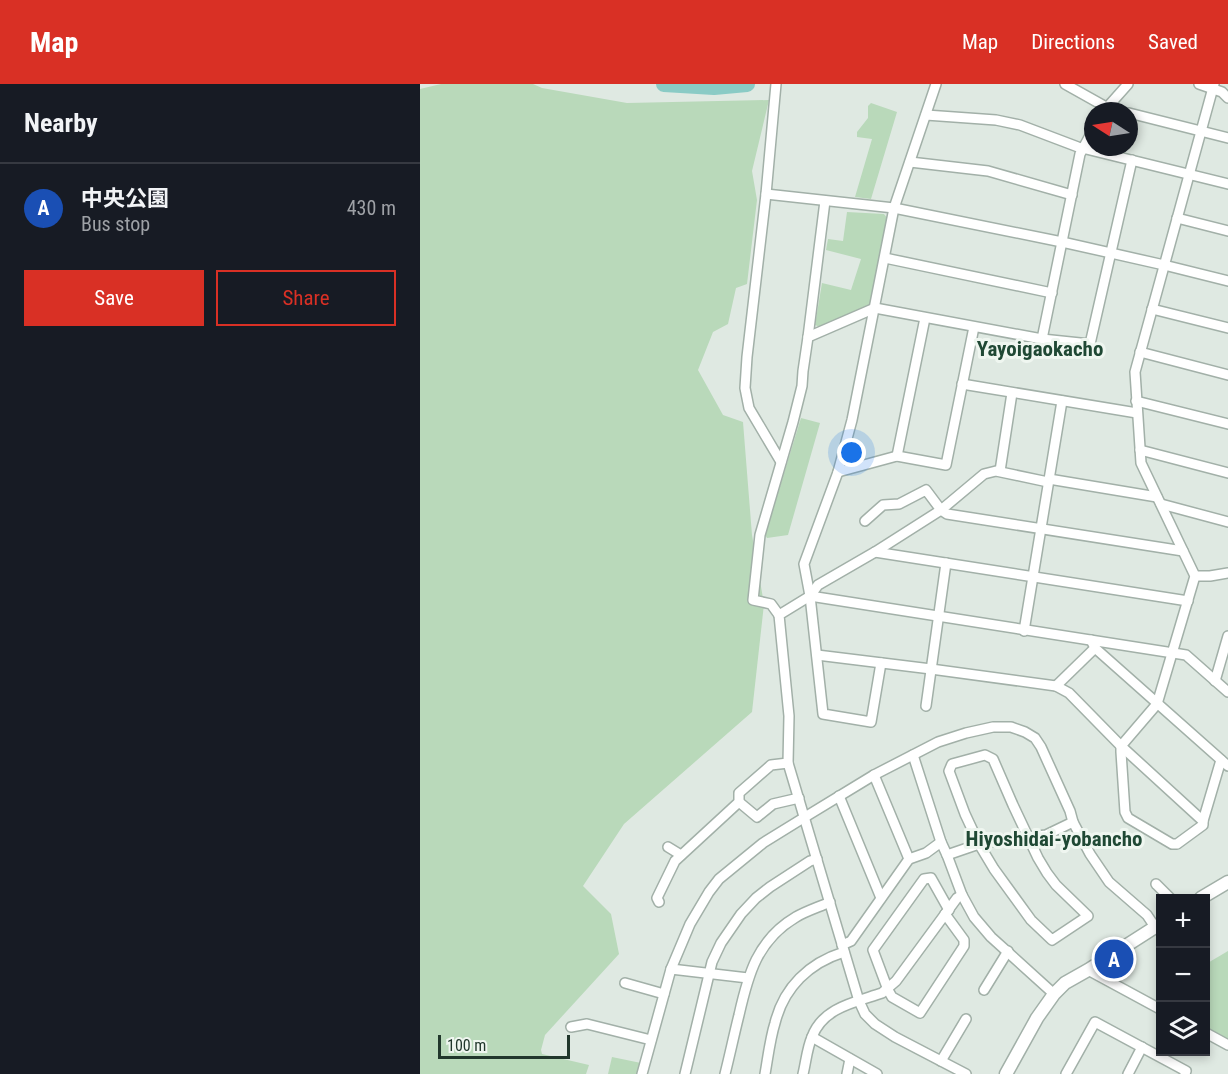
<!DOCTYPE html>
<html lang="en">
<head>
<meta charset="utf-8">
<style>
	body { margin:0; font-family:"Roboto Condensed","Noto Sans JP",sans-serif; background:#20242c; color:#f1f3f6 }
	.controls { position:absolute; right:18px; bottom:18px; display:grid; overflow:hidden; border-radius:0px; box-shadow:0 3px 9px #0003 }
	.controls button { width:54px; height:54px; display:grid; place-items:center; padding:0; border:0; border-bottom:2px solid #363941; background:#171b24; color:#f1f3f6; font:30px sans-serif }
	.compass { position:absolute; left:664px; top:18px; width:54px; height:54px; border-radius:50%; background:#171b24; box-shadow:0 3px 9px #0003; rotate:282deg }
	.scale { position:absolute; left:18px; bottom:15px; width:132px; box-sizing:border-box; padding-left:6px; border:3px solid #21372c; border-top:0; font-size:16px; line-height:21px; white-space:nowrap; color:#21372c; -webkit-text-stroke:4px #eff6f0; paint-order:stroke }
	.you { position:absolute; left:432px; top:369px; width:21px; height:21px; margin:-15px; border:4px solid #fff; border-radius:50%; background:#1a73e8; box-shadow:0 0 0 9px #1a73e833 }
	.badge { display:grid; place-items:center; width:39px; height:39px; border-radius:50%; background:#d93025; color:#fff; font-size:20px; font-weight:700 }
	.pin { position:absolute; translate:-50% -50%; border:3px solid #fff; box-shadow:0 2px 6px #0006 }
	.list { margin:0; padding:0; list-style:none }
	h2 { display:flex; justify-content:space-between; align-items:center; height:78px; margin:0; padding:0 24px; font-size:26px }
	h2 small { font-size:20px; font-weight:400; color:#9ea1a6 }
	.list li { display:grid; grid-template-columns:39px 1fr auto; gap:18px; align-items:center; box-sizing:border-box; height:90px; padding:0 24px; border-top:2px solid #363941 }
	.list b { display:block; font-size:22px; white-space:nowrap }
	.list p { margin:0; font-size:20px; white-space:nowrap; color:#9ea1a6 }
	.list em { font-size:20px; font-style:normal; color:#9ea1a6 }
	.actions { display:flex; gap:12px; padding:18px 24px }
	.actions a { flex:1; padding:14px 0; border:2px solid #d93025; border-radius:0px; text-align:center; font-size:21px; color:#d93025 }
	.actions .main { background:#d93025; color:#fff }
	.icon { flex:none; width:33px; height:33px; fill:none; stroke:currentColor; stroke-width:2; stroke-linecap:round; stroke-linejoin:round }
	.map { position:relative; flex:none; width:808px; height:990px; overflow:hidden }
	header { display:flex; align-items:center; gap:36px; box-sizing:border-box; height:84px; padding:0 30px; background:#d93025; color:#fff }
	header strong { font-size:28px }
	nav { display:flex; gap:33px; margin-inline-start:auto; font-size:21px }
	main { display:flex }
	aside { flex:1; background:#171b24 }
	.map>svg:first-child { display:block }
	.green { fill:#b9d9ba }
	.lines { fill:none; stroke-linecap:round; stroke-linejoin:round }
	.river { stroke:#8acbc5; stroke-width:16 }
	.minor-casing { stroke:#a2b0a8; stroke-width:12 }
	.tertiary-casing { stroke:#a2b0a8; stroke-width:15 }
	.minor { stroke:#fff; stroke-width:9 }
	.tertiary { stroke:#fff; stroke-width:12 }
	.labels { text-anchor:middle; stroke-width:6; stroke-linejoin:round; paint-order:stroke }
	.neighbourhood-label { font-size:21px; font-weight:bold; fill:#1f4834; stroke:#eff6f0 }
</style>
</head>
<body>
<header>
<strong>Map</strong>
<nav><a>Map</a><a>Directions</a><a>Saved</a></nav>
</header>
<main>
<aside>
<h2>Nearby<small></small></h2>
<ul class="list">
<li><span class="badge" style="background:#1a4fb4">A</span><div><b>中央公園</b><p>Bus stop</p></div><em>430 m</em></li>
</ul>
<div class="actions"><a class="main">Save</a><a>Share</a></div>
</aside>
<div class="map">
<svg width="808" height="990" viewBox="0 0 808 990">
	<rect width="100%" height="100%" fill="#dfe9e2"/>
	<!-- green -->
	<g class="green">
		<polygon points="21,0 113,0 122,4 207,19 349,16 332,87 337,116 327,200 316,204 308,240 293,248 278,286 303,331 323,338 332,451 344,520 332,628 204,740 163,802 191,830 199,870 125,951 121,966 122,970 169,981 166,990 0,990 0,5"/>
		<polygon points="451,19 477,28 451,115 435,113 452,55 437,53 437,48 448,34 448,22"/>
		<polygon points="427,128 464,130 467,134 451,217 449,221 400,243 395,241 402,199 431,206 441,175 406,166 408,155 423,157"/>
		<polygon points="381,334 400,339 368,451 347,454 345,451"/>
		<polygon points="808,867 808,956 786,944 786,880"/>
		<polygon points="192,973 221,979 218,990 188,990"/>
	</g>
	<g class="lines">
		<!-- river -->
		<polyline class="river" points="244,0 294,3 327,0"/>
		<defs>
			<g id="minor">
				<polyline points="356,0 346,110 327,273 325,304 329,324 361,378"/>
				<polyline points="645,0 686,23 701,27"/>
				<polyline points="779,0 802,8 808,14"/>
				<polyline points="684,27 708,0"/>
				<polyline points="709,29 808,54"/>
				<polyline points="506,31 576,36 600,41 658,63 808,100"/>
				<polyline points="490,78 568,87 652,111"/>
				<polyline points="346,110 474,124 642,158 744,181 808,197"/>
				<polyline points="757,134 808,147"/>
				<polyline points="465,174 632,209"/>
				<polyline points="732,225 808,244"/>
				<polyline points="388,253 455,224 622,255 670,260 712,76"/>
				<polyline points="622,255 660,70 673,46"/>
				<polyline points="720,268 808,291"/>
				<polyline points="542,300 717,329"/>
				<polyline points="716,317 808,340"/>
				<polyline points="720,366 808,389"/>
				<polyline points="477,372 505,234"/>
				<polyline points="580,387 592,309"/>
				<polyline points="418,388 477,372 526,381 554,243"/>
				<polyline points="629,395 737,413"/>
				<polyline points="741,420 808,438"/>
				<polyline points="445,437 463,421 479,420 506,406 521,426 527,430 763,467"/>
				<polyline points="455,468 768,517"/>
				<polyline points="775,492 790,492 808,489"/>
				<polyline points="390,512 766,571 808,608"/>
				<polyline points="359,531 351,520 333,516 340,451 373,338 382,302 383,287 388,253 405,117"/>
				<polyline points="604,547 642,317"/>
				<polyline points="671,556 675,564 808,682"/>
				<polyline points="397,571 511,585 636,602 649,609 701,662 783,737 801,676"/>
				<polyline points="461,579 451,638 403,630 390,512 384,480 418,388 432,336 474,124 516,0"/>
				<polyline points="795,597 808,552"/>
				<polyline points="636,602 675,564"/>
				<polyline points="506,622 526,479"/>
				<polyline points="493,671 521,758 527,771 542,811 554,833 571,853 634,910"/>
				<polygon points="565,671 573,675 593,721 618,774 627,789 636,801 668,832 632,856 611,836 574,785 559,760 545,730 529,687 532,680"/>
				<polyline points="454,691 489,775"/>
				<polyline points="419,712 461,814"/>
				<polyline points="319,718 337,733 353,720 379,714"/>
				<polyline points="783,737 783,741 757,760 752,760 708,734 705,728 701,668 701,662 737,620 775,492 721,379 715,288 794,0"/>
				<polyline points="248,763 261,771"/>
				<polyline points="527,771 559,760 588,755 626,751 653,738"/>
				<polyline points="736,800 750,814"/>
				<polyline points="239,818 237,814 255,777 319,718 319,709 351,681 368,679"/>
				<polyline points="525,830 544,856 544,862 500,929 472,913 468,906 453,866 504,795 511,794 529,826"/>
				<polyline points="422,861 431,857 489,775 506,769 521,758"/>
				<polyline points="251,885 328,894"/>
				<polyline points="668,886 740,925"/>
				<polyline points="205,899 244,910"/>
				<polyline points="564,906 588,867"/>
				<polyline points="151,943 167,940 231,956"/>
				<polyline points="786,949 808,961"/>
				<polyline points="392,953 457,990"/>
				<polyline points="521,977 546,935"/>
				<polyline points="222,990 251,885 270,840 289,808 299,795 343,759 385,733 454,691 518,658 546,649 573,643 591,643 605,648 615,654 621,663 650,727 653,738 670,770 689,798 727,831 735,843"/>
				<polyline points="265,990 292,878 301,859 321,830 336,814 350,803 390,777 397,775"/>
				<path d="M305,990C310,970 314,951 319,931C328,891 337,856 376,833C386,827 399,823 410,818"/>
				<path d="M345,990C348,973 350,955 355,939C364,903 389,879 424,868"/>
				<path d="M383,990C386,978 387,964 392,953C403,923 436,918 462,909L476,897L537,814L542,811"/>
				<polyline points="427,990 430,975"/>
				<polyline points="546,990 475,953 455,940 445,930 439,917 368,679 369,632 359,531 390,512 398,501 455,468 521,426 564,390 576,387 628,398"/>
				<polyline points="646,990 675,938 766,987 765,990"/>
				<polyline points="708,990 722,963"/>
			</g>
			<g id="tertiary">
				<polyline points="781,814 808,798"/>
				<polyline points="586,990 617,934 634,910 645,899 668,886 740,840"/>
			</g>
		</defs>
		<!-- minor casing -->
		<use href="#minor" class="minor-casing"/>
		<!-- tertiary casing -->
		<use href="#tertiary" class="tertiary-casing"/>
		<!-- minor -->
		<use href="#minor" class="minor"/>
		<!-- tertiary -->
		<use href="#tertiary" class="tertiary"/>
	</g>
	<g class="labels">
		<!-- neighbourhood labels -->
		<g class="neighbourhood-label">
			<text x="620" y="272">Yayoigaokacho</text>
			<text x="634" y="762">Hiyoshidai-yobancho</text>
		</g>
	</g>
</svg>
<div class="controls">
<button>+</button>
<button>−</button>
<button><svg class="icon" aria-label="layers" viewBox="0 0 24 24"><path d="M12 4l9 5-9 5-9-5zM3 14l9 5 9-5"/></svg></button>
</div>
<svg class="compass" viewBox="-18 -18 36 36"><path d="M0-13l5 13h-10z" fill="#e53935"/><path d="M0 13l5-13h-10z" fill="#9ea1a6"/></svg>
<div class="scale">100 m</div>
<div class="you"></div>
<div class="pin badge" style="left:694px;top:875px;background:#1a4fb4">A</div>
</div>
</main>
</body>
</html>
